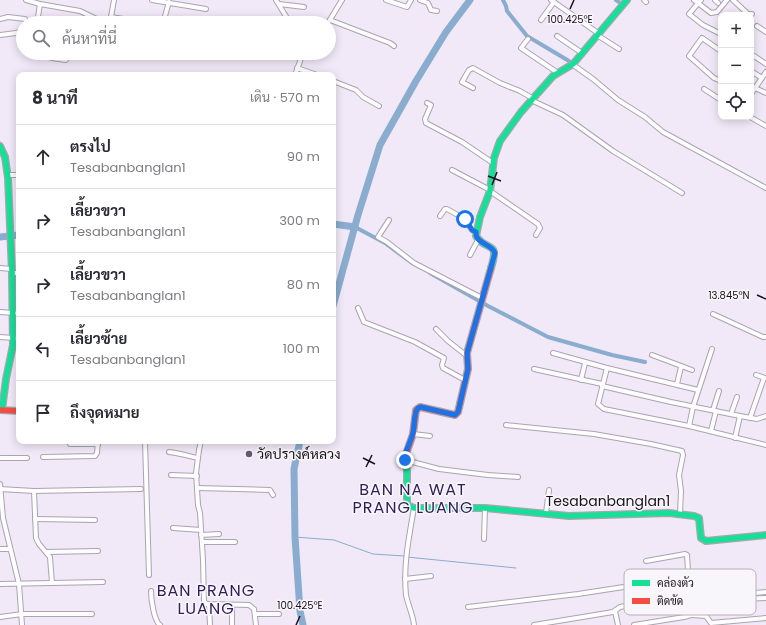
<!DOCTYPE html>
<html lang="th">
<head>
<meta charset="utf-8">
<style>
	body { margin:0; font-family:Poppins,Sarabun,sans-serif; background:#f7f7f7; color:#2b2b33 }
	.controls { position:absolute; right:12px; top:12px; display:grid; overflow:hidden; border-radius:8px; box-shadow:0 2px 10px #0003 }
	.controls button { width:36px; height:36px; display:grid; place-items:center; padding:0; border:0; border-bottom:1px solid #e1e1e2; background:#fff; color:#2b2b33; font:20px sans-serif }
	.stop { position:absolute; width:12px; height:12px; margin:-9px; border:3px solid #1a73e8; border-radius:50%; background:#fff }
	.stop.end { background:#1a73e8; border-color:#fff; box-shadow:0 1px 4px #0008 }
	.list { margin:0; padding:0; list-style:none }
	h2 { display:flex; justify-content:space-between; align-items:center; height:52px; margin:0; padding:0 16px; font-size:17px }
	h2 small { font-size:13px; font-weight:400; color:#7c7c81 }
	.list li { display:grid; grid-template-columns:26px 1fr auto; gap:12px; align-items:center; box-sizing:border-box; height:64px; padding:0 16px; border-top:1px solid #e1e1e2 }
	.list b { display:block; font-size:15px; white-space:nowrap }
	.list p { margin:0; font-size:13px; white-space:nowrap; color:#7c7c81 }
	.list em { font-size:13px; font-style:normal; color:#7c7c81 }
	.icon { flex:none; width:22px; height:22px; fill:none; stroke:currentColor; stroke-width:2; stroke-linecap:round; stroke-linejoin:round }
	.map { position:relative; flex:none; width:766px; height:625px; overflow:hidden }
	.search { position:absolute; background:#fff; box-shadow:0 2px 10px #0003; left:16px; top:16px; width:320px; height:44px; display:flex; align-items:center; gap:10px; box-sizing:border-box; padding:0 14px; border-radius:22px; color:#7c7c81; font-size:15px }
	.panel { position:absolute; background:#fff; box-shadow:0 2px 10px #0003; left:16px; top:72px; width:320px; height:372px; border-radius:8px }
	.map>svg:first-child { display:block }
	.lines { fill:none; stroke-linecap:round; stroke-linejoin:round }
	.stream { stroke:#8aaccf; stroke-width:1 }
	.canal { stroke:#8aaccf; stroke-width:4 }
	.river { stroke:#8aaccf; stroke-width:7 }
	.street-casing { stroke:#aba4af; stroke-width:6 }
	.fast-casing { stroke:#aba4af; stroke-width:8 }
	.jam-casing { stroke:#aba4af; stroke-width:8 }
	.street { stroke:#fdfcfe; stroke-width:4 }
	.fast { stroke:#16e098; stroke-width:5.5 }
	.jam { stroke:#f24e42; stroke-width:5.5 }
	.route { stroke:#1a73e8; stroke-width:5 }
	.ticks { fill:none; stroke:#18121c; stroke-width:1.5 }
	.poi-dot { fill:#645d69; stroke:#f9f6fb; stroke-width:1.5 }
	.labels { text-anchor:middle; stroke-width:3; stroke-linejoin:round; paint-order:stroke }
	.poi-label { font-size:14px; fill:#18121c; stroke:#f9f6fb; text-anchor:start }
	.street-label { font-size:14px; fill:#18121c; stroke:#f9f6fb }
	.quarter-label { font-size:16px; letter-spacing:1px; fill:#2f1d57; stroke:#f9f6fb }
	.key { fill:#f9f6fb; stroke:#b6b2b8; stroke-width:1 }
	.key-label { font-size:11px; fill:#18121c }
	.ticks-label { font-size:10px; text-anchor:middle; fill:#18121c; stroke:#f9f6fb; stroke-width:3; stroke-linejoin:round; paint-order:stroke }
</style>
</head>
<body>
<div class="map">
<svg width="766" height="625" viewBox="0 0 766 625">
	<rect width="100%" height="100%" fill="#f2e9f8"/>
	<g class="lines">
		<!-- stream -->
		<g class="stream">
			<polyline points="295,537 334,540 373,554 404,556"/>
			<polyline points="407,557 516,568"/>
		</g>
		<!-- canal -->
		<g class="canal">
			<polyline points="503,0 506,6 507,11 527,36 569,61"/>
			<polyline points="616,0 619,2"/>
			<polyline points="355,227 385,243 412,263"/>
			<polyline points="430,273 488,306 548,337 612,355 645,362"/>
		</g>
		<!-- river -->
		<g class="river">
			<polyline points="333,224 355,227"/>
			<polyline points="0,237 19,235"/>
			<polyline points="333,306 358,215 380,145 416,81 446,32 470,0"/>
			<polyline points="300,441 294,469 295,537 300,611 303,625"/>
		</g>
		<defs>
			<g id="street">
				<polyline points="26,0 40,4 80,11 105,23"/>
				<polyline points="152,0 206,9"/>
				<polyline points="276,0 290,23"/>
				<polyline points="386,0 407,7 411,0"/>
				<polyline points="420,0 428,3 431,10 437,11"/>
				<polyline points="551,0 598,33"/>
				<polyline points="644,0 646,2"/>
				<polyline points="694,0 711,13 717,12 727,0"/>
				<polyline points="701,0 689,14 703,25 721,34"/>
				<polyline points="715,0 718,3"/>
				<polyline points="733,0 748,14 752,14"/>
				<polyline points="279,4 304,7"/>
				<polyline points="111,17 148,23"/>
				<polyline points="0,19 8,17 25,19"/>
				<polyline points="330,20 390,43 394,46"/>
				<polyline points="541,20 554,2"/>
				<polyline points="37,23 40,4"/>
				<polyline points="107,23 111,17 114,0"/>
				<polyline points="163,23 169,2"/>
				<polyline points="328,23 342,0"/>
				<polyline points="757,26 766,32"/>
				<polyline points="0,35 16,33 23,30"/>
				<polyline points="597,35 619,49"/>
				<polyline points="557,36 582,53"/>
				<polyline points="528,39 521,48 558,73"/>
				<polyline points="721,51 702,38 689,56 714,78 721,81"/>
				<path d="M39,53C45,58 57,59 66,60"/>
				<polyline points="751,54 766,64"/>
				<polyline points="572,64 593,79 618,100 645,117 663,132 766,188"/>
				<polyline points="297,68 317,75"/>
				<polyline points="751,71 762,78"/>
				<polyline points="295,75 303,53"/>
				<polyline points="333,81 356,90 363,97 379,106"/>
				<polyline points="473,88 462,82 469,70 473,68 500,83 520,91 532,98"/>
				<polyline points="755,88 766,93"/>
				<polyline points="704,89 721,100"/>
				<polyline points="751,94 766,72"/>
				<polyline points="531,100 563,115 613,151 682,193"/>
				<polyline points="427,103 431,105 425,119 426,123 462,142 493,163"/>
				<polyline points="750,117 766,126"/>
				<polyline points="452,170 490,190"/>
				<polyline points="8,175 19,175"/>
				<polyline points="490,191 538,224 540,228 536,235"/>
				<polyline points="440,216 445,209 447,209 463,218 472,230 476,232"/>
				<polyline points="389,220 378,237 387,242 414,263 482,298"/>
				<polyline points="470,255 478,240"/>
				<polyline points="0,268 12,269"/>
				<polyline points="12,273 19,273"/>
				<polyline points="358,308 364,322 415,342 444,358 442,365 443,368 465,380"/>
				<polyline points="0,312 14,313"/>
				<polyline points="713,314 763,337 766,337"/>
				<polyline points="436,329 448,341 467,356"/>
				<polyline points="0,337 14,338"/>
				<polyline points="712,349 693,407 689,426 766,445"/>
				<polyline points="553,353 607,368"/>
				<polyline points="652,355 692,370"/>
				<polyline points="534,369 602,384"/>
				<polyline points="756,375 765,378"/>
				<polyline points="581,380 585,363"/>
				<polyline points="677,384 681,367"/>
				<polyline points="602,386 671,402 740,416 757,419 766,416"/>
				<polyline points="713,410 719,391"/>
				<polyline points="731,414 737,397"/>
				<polyline points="750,418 764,378"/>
				<polyline points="506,425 594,434 651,444 682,451 683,455 679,475 681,491 680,514"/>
				<polyline points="689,426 604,409 598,404 607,368 698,390"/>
				<polyline points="711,431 716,411"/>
				<polyline points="413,434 430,436"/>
				<polyline points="735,438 740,416"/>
				<polyline points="145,441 149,575"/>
				<polyline points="201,441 199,450 196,473 198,505 200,513 203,560 204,602 207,604 249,605 254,609 256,625"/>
				<polyline points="70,444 98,444"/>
				<path d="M169,452C179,453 188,456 198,458"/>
				<polyline points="43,457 95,456 97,453 98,441"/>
				<polyline points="0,458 27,458"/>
				<polyline points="405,460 439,469 488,475 518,477"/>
				<polyline points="171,475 197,476"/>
				<polyline points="0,484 3,518 19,584 22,625"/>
				<polyline points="197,488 270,490 273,495"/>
				<polyline points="0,489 34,491 141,489"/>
				<polyline points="34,491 36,538 39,544 50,557 52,583"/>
				<polyline points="546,513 549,490"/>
				<polyline points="35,519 95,520"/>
				<polyline points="173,528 201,530"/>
				<polyline points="201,535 219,534"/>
				<polyline points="484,539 485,508"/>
				<polyline points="202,542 235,542"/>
				<polyline points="0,549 10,549"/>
				<polyline points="46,552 98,551"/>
				<polyline points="405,579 431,576"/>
				<polyline points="0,584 103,582"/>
				<path d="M151,591C151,599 154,621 160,625"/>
				<polyline points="690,598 766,592"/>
				<polyline points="691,602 766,598"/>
				<polyline points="209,604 210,625"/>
				<polyline points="232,605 232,625"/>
				<polyline points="468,607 578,594 643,584 659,578 688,573"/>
				<polyline points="615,611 618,625"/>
				<polyline points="255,614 279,614"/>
				<polyline points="691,615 706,616 711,623 766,618"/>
				<polyline points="0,617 22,614 92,614"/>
				<path d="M414,625C413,615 408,605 406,595C403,565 409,537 414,508"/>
				<polyline points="534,625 613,612 620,607 689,593"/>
				<polyline points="634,625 684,617 691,615 687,555 685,554 646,561"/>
			</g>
			<g id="fast">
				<polyline points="0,146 5,157 8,178 12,273 13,345 6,379 2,410"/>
				<path d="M491,268C500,239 487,253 476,236L480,217L490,191L494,158L500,141L521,112L553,76L573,64L627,0"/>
				<polyline points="405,457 407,471 407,505 414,508 485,508 569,516 669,513 694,516 699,518 701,538 706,541 766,535"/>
			</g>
			<g id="jam">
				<polyline points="0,410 19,411"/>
				<polyline points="405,457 413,434 416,410 420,407 455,415 458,412 468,369 467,353 491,268"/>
			</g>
		</defs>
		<!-- street casing -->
		<use href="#street" class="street-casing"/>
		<!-- fast casing -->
		<use href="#fast" class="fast-casing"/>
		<!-- jam casing -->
		<use href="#jam" class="jam-casing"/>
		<!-- street -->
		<use href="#street" class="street"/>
		<!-- fast -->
		<use href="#fast" class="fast"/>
		<!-- jam -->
		<use href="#jam" class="jam"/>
	</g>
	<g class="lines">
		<!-- route -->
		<path class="route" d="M405,460C404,451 411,442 413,433C415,425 413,415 418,408L421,407L455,415L458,412L468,369L467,353L495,253C491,243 475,244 476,232L472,230L465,219"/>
	</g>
	<!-- ticks -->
	<path class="ticks" d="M570,9L574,0M488,176L501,181M492,185L497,172M757,295L766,299M363,458L375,464M366,467L372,455M296,625L300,616"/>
	<!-- markers -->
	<circle class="poi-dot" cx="249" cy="454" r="4"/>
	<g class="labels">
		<!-- poi labels -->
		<g class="poi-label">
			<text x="257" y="459">วัดปรางค์หลวง</text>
		</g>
		<!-- street labels -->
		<g class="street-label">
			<text x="608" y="506">Tesabanbanglan1</text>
		</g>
		<!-- quarter labels -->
		<g class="quarter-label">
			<text x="413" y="495">BAN NA WAT<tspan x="413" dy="18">PRANG LUANG</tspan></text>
			<text x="206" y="596">BAN PRANG<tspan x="206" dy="18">LUANG</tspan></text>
		</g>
	</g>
	<!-- legend -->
	<rect x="624" y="569" width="132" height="46" rx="6" class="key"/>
	<rect x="632" y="580" width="18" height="6" fill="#16e098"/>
	<rect x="632" y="598" width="18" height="6" fill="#f24e42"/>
	<g class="key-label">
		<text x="657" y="587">คล่องตัว</text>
		<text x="657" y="605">ติดขัด</text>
	</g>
	<g class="ticks-label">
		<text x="570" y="23">100.425°E</text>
		<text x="729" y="299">13.845°N</text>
		<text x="300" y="609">100.425°E</text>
	</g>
</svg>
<div class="controls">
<button>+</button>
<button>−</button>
<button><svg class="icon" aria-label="locate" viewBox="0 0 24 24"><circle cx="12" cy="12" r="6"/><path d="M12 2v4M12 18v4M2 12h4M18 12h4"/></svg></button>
</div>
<div class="stop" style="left:465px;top:219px"></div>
<div class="stop end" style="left:405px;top:460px"></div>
<div class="search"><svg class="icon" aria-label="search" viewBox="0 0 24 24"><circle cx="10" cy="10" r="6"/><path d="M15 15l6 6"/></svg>ค้นหาที่นี่</div>
<section class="panel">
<h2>8 นาที<small>เดิน · 570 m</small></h2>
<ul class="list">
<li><svg class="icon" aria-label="ahead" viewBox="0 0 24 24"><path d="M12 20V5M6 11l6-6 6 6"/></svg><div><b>ตรงไป</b><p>Tesabanbanglan1</p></div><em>90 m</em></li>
<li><svg class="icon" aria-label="right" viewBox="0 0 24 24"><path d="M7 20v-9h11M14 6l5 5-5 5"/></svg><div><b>เลี้ยวขวา</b><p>Tesabanbanglan1</p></div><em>300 m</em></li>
<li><svg class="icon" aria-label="right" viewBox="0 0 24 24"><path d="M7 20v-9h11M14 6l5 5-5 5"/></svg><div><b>เลี้ยวขวา</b><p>Tesabanbanglan1</p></div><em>80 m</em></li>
<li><svg class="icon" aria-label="left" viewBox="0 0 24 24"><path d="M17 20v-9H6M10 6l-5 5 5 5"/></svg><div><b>เลี้ยวซ้าย</b><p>Tesabanbanglan1</p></div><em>100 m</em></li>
<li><svg class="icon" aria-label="arrive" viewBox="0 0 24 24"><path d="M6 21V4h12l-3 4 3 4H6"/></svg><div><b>ถึงจุดหมาย</b></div></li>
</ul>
</section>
</div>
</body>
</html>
